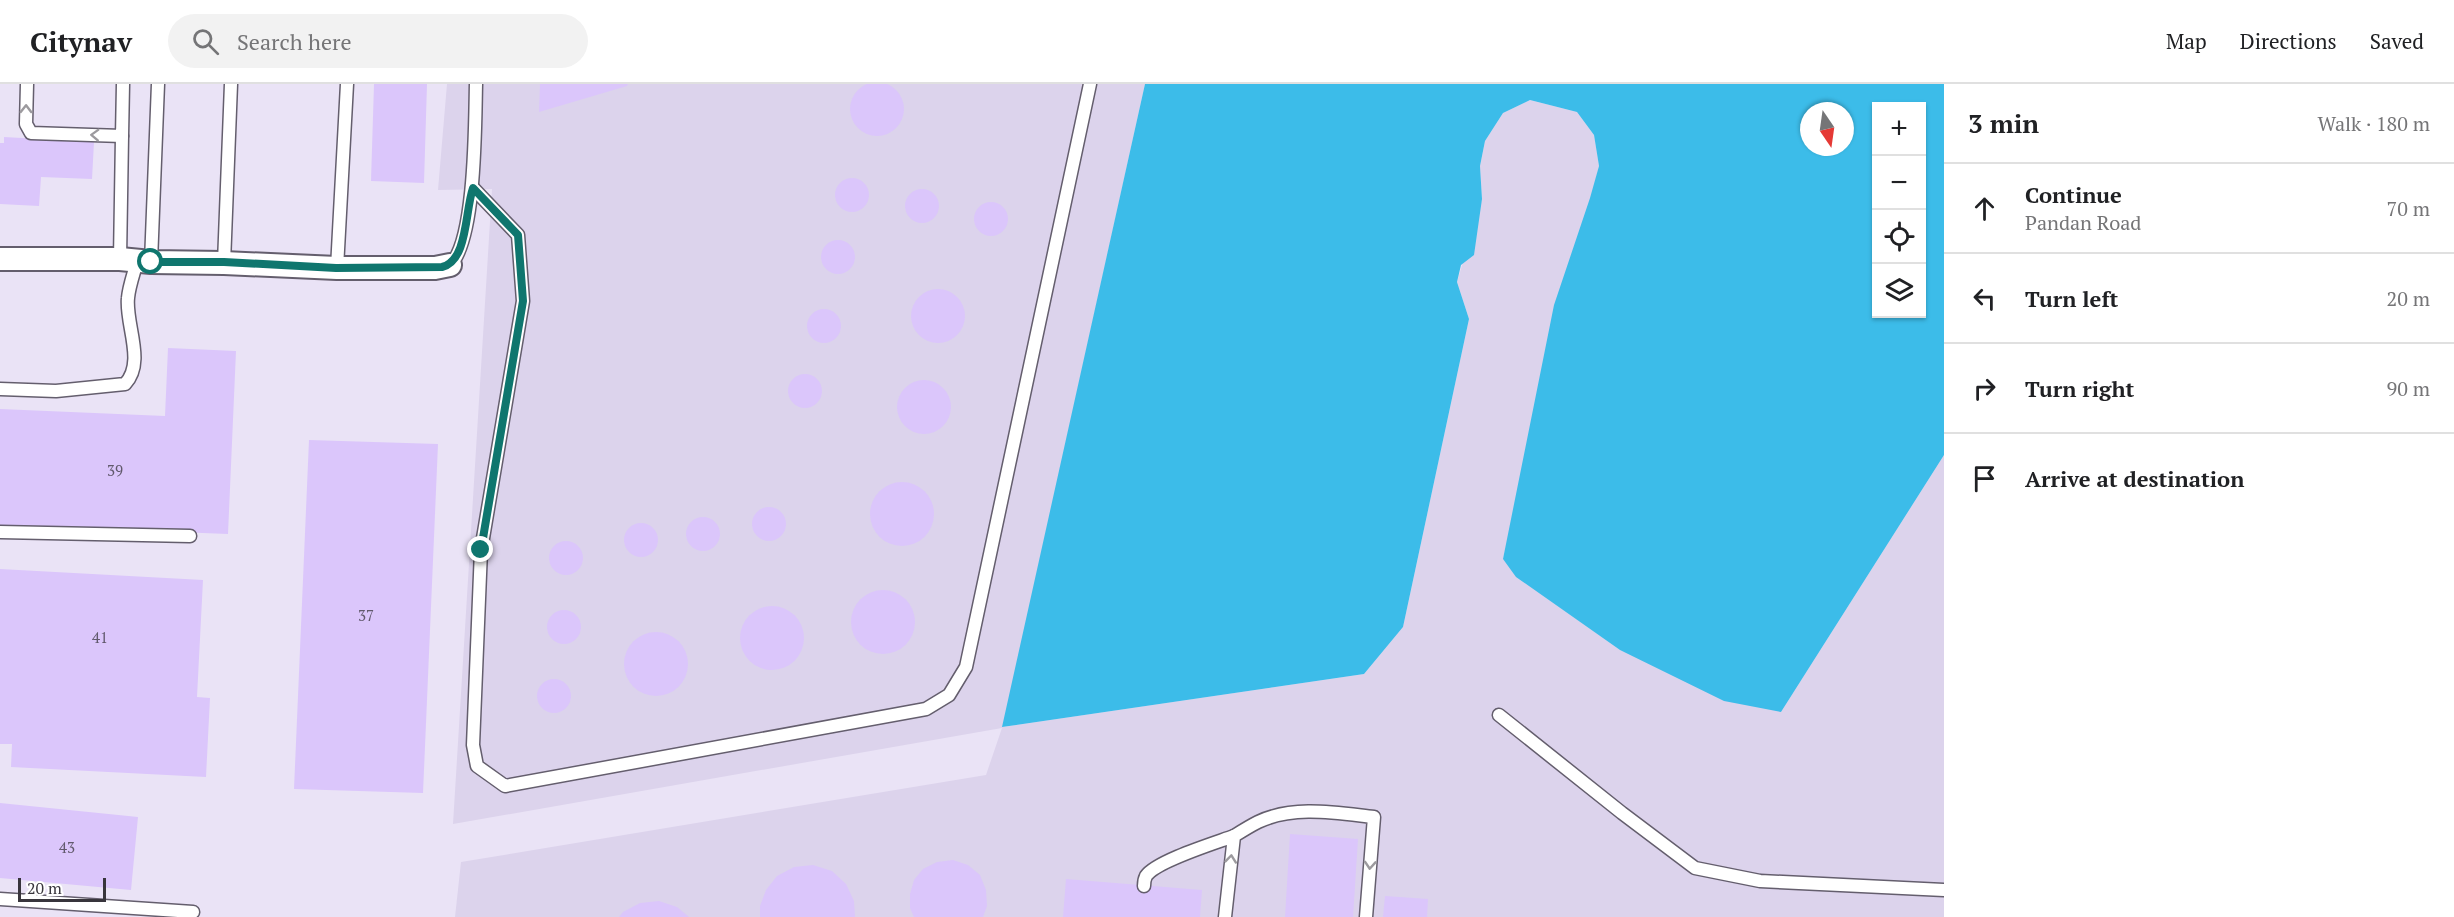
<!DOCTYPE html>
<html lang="en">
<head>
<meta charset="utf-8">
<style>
	body { margin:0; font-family:"PT Serif",serif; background:#f2f2f2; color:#202124 }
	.controls { position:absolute; right:18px; top:18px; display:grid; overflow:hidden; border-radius:0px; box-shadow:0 2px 4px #0004 }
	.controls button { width:54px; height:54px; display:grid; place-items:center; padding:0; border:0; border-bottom:2px solid #e0e0e0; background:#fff; color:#202124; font:30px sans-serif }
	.compass { position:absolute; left:1800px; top:18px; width:54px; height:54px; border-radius:50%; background:#fff; box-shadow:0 2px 4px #0004; rotate:167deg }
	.scale { position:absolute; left:18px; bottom:15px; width:88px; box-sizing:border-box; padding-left:6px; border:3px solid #38353c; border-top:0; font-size:16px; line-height:21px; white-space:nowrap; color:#38353c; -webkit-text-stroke:4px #fff; paint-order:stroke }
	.stop { position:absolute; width:18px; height:18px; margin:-14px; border:4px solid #0f766e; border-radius:50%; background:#fff }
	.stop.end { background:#0f766e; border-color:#fff; box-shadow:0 2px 6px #0008 }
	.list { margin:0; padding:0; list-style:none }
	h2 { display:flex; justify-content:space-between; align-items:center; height:78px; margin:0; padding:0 24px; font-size:26px }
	h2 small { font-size:20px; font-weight:400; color:#757577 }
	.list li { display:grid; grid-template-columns:39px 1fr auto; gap:18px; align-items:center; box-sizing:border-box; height:90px; padding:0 24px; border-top:2px solid #e0e0e0 }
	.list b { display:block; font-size:22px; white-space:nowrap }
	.list p { margin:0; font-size:20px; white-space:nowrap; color:#757577 }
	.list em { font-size:20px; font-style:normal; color:#757577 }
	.icon { flex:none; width:33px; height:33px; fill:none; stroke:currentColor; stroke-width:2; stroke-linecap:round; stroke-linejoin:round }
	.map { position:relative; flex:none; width:1944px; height:833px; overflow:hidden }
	header { display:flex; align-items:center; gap:36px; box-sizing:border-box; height:84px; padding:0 30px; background:#fff; border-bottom:2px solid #e0e0e0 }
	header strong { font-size:28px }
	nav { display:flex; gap:33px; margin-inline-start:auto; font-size:21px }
	.search { width:420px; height:54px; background:#f2f2f2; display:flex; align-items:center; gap:15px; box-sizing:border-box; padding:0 21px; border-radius:33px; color:#757577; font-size:22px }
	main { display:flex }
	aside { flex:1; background:#fff }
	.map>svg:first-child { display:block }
	.built { fill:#dcd3ec }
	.water { fill:#3cbce9; fill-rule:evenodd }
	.building { fill:#dbc6fb }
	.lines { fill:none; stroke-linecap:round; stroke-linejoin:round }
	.lane-casing { stroke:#645e6d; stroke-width:15 }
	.street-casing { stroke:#645e6d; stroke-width:26 }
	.lane { stroke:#fff; stroke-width:12 }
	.street { stroke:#fff; stroke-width:22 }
	.oneway { stroke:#9c9a9e }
	.route { stroke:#0f766e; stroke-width:8 }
	.labels { text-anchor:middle; stroke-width:4.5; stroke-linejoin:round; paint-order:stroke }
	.number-label { font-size:15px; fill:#61596c }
</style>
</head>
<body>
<header>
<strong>Citynav</strong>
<div class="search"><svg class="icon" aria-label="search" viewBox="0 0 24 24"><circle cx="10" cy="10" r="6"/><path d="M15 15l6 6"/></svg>Search here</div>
<nav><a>Map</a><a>Directions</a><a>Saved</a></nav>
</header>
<main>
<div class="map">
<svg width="1944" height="833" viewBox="0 0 1944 833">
	<rect width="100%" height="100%" fill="#eae3f6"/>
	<!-- built -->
	<polygon class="built" points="447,0 1145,0 1003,643 1364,590 1403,543 1469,235 1457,198 1482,115 1480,82 1485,57 1503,29 1530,16 1577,28 1594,51 1599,82 1503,475 1526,499 1620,566 1781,628 1944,371 1944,833 455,833 461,778 986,691 1002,644 453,740 492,105 438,106"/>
	<!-- water -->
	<path class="water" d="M1145,0H1944V371L1781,628L1724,617L1620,566L1516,493L1503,475L1554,221L1590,114L1599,82L1594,51L1577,28L1530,16L1503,29L1485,57L1480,82L1482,115L1474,171L1461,181L1457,198L1469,235L1403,543L1364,590L1002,643ZM1876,22H1922V230H1876ZM1809,27H1845V63H1809Z"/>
	<!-- building -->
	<g class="building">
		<circle cx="877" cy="25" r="27"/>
		<polygon points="374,0 427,0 424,99 371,97"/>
		<polygon points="540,0 628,0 627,2 539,28"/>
		<polygon points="4,53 94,58 92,95 41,93 39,122 0,120 0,59 4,59"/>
		<circle cx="852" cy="111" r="17"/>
		<circle cx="922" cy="122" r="17"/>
		<circle cx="991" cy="135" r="17"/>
		<circle cx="838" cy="173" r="17"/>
		<circle cx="938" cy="232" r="27"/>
		<circle cx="824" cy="242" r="17"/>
		<polygon points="168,264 236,267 228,450 0,441 0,325 165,332"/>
		<circle cx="805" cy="307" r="17"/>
		<circle cx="924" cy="323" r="27"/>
		<polygon points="309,356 438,360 423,709 294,705"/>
		<circle cx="902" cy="430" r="32"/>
		<circle cx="769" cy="440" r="17"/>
		<circle cx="703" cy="450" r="17"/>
		<circle cx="641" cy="456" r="17"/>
		<circle cx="566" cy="474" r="17"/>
		<polygon points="0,485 203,496 197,613 210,614 206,693 11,683 12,660 0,660"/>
		<circle cx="883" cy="538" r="32"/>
		<circle cx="772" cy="554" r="32"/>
		<circle cx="564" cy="543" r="17"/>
		<circle cx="656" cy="580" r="32"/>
		<circle cx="554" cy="612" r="17"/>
		<polygon points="0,719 138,733 131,806 0,794"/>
		<polygon points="1290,750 1358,755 1353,833 1285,833"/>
		<polygon points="953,776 968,781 980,791 986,806 987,822 983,833 914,833 910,824 910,810 914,796 923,785 937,778"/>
		<polygon points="813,781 832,787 846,800 854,817 855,833 760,833 760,822 766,806 777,792 794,783"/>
		<polygon points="1066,795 1202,806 1200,833 1063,833"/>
		<polygon points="1385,812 1428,815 1427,833 1383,833"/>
		<polygon points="659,817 677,823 689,833 619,833 623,828 640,819"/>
	</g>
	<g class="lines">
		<defs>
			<g id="lane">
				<polyline points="27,0 26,40 31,49 122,52 123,0"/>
				<polyline points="473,104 518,151 523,217 481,466 473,661 477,682 505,702 926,625 949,611 966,583 1090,0"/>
				<polyline points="120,175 122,52"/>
				<polyline points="151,178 158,0"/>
				<polyline points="224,179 231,0"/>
				<path d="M450,181C476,157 475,37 476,0"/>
				<polyline points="337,184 347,0"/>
				<path d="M0,305L56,307L125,300C146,278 125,240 128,214C129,202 134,189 137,177"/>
				<polyline points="0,448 190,452"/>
				<polyline points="1499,631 1622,729 1695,784 1760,797 1944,806"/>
				<path d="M1144,802C1144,799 1145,794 1146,792C1156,777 1215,759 1234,752"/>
				<polyline points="0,815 193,828"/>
				<path d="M1225,833L1234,752C1242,747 1250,742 1258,738C1293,721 1337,729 1374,733L1366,833"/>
			</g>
			<polyline id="street" points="0,175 120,175 151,178 224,179 337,184 435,184 450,181"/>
		</defs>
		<!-- lane casing -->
		<use href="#lane" class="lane-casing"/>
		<!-- street casing -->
		<use href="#street" class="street-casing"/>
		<!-- lane -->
		<use href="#lane" class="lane"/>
		<!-- street -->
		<use href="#street" class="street"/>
	</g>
	<!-- one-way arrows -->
	<defs><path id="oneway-chevron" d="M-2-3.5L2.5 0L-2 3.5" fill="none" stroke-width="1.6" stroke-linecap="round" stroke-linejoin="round" transform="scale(1.5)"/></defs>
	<g class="oneway">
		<use href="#oneway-chevron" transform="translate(26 25) rotate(-89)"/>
		<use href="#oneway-chevron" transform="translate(95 51) rotate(-178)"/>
		<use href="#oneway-chevron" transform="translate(1231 775) rotate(-84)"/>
		<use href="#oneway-chevron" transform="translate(1370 781) rotate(94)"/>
	</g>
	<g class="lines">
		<!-- route -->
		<path class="route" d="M151,178H224L336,184L442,183C468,177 465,126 473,104L518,151L523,217L481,466"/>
	</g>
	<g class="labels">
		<!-- number labels -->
		<g class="number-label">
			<text x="115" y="392">39</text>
			<text x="366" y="537">37</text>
			<text x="100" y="559">41</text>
			<text x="67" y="769">43</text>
		</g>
	</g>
</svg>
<div class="controls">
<button>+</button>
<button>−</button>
<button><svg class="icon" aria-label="locate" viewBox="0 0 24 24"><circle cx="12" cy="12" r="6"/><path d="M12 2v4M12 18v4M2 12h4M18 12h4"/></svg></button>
<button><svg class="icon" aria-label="layers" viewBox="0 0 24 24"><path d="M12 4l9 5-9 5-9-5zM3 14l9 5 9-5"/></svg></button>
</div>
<svg class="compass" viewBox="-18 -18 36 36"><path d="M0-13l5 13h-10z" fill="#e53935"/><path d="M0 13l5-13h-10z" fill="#757577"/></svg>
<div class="scale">20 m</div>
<div class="stop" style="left:151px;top:178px"></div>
<div class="stop end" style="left:481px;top:466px"></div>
</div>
<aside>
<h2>3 min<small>Walk · 180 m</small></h2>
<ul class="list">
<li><svg class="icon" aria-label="ahead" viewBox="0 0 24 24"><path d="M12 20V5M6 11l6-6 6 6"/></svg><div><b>Continue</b><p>Pandan Road</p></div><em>70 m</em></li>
<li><svg class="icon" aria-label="left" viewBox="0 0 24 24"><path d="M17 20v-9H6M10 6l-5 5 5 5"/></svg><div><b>Turn left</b></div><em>20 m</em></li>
<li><svg class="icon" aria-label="right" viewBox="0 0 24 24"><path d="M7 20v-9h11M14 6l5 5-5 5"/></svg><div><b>Turn right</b></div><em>90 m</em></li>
<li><svg class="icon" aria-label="arrive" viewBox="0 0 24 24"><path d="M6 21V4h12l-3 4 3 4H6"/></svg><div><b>Arrive at destination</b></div></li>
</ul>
</aside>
</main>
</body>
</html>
